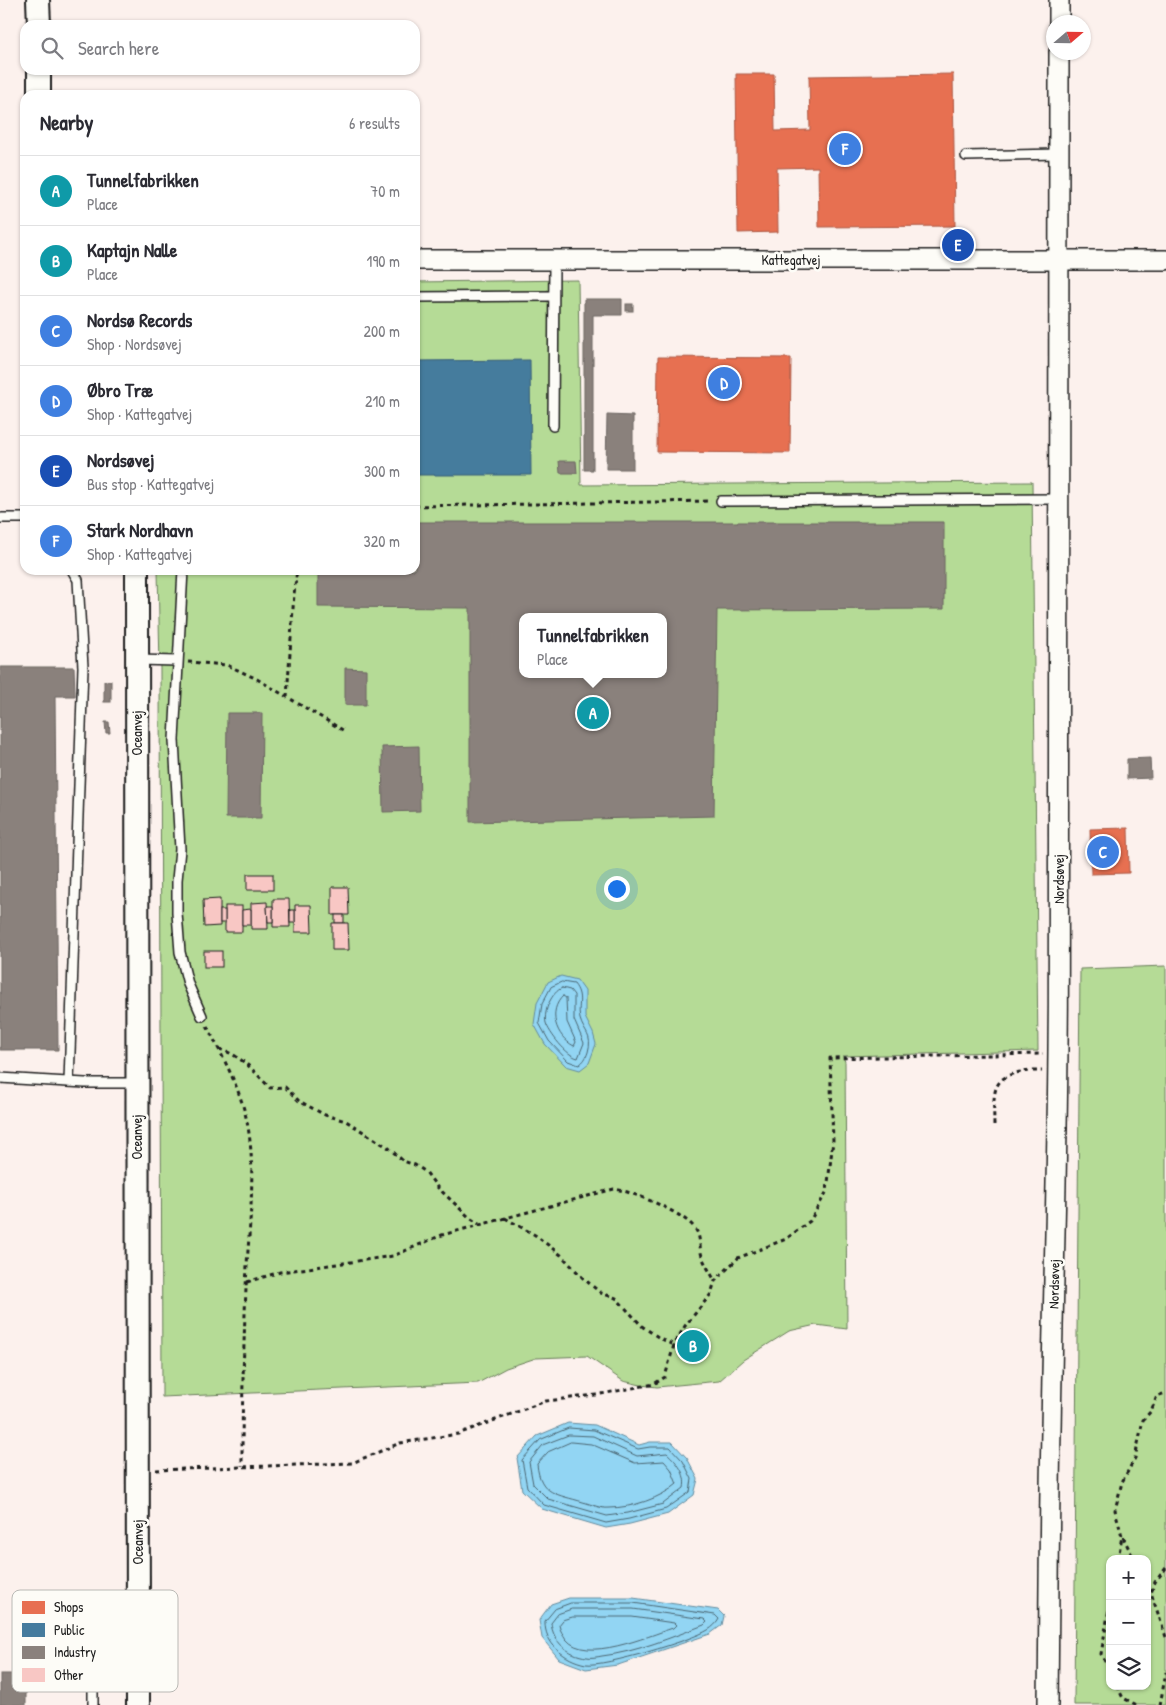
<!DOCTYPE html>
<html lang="en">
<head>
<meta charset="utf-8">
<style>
	body { margin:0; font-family:"Patrick Hand",sans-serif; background:#f2f2f3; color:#2b2b33 }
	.controls { position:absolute; right:15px; bottom:15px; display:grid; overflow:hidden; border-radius:10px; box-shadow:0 1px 4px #0004 }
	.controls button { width:45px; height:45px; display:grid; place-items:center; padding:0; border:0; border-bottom:1px solid #e1e1e2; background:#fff; color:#2b2b33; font:25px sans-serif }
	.compass { position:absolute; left:1046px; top:15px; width:45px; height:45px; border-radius:50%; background:#fff; box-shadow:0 1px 4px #0004; rotate:70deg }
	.you { position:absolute; left:616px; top:888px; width:18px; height:18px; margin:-12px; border:4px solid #fff; border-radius:50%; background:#1a73e8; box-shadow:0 0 0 8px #1a73e833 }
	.badge { display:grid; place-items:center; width:32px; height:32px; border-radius:50%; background:#0f766e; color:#fff; font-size:16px; font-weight:700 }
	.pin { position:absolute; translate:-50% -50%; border:2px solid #fff; box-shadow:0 1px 5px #0006 }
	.popup { position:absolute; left:519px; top:613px; width:148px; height:65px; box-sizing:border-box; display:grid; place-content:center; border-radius:10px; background:#fff; filter:drop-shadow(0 1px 4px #0005); font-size:16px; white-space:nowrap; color:#7c7c81 }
	.popup b { font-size:19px; color:#2b2b33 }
	.popup::after { content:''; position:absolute; left:50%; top:100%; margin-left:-10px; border:10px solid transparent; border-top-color:#fff }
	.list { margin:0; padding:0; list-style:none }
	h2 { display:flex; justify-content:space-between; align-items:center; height:65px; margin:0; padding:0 20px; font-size:21px }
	h2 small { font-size:16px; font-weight:400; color:#7c7c81 }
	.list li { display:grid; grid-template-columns:32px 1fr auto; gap:15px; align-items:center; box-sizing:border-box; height:70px; padding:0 20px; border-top:1px solid #e1e1e2 }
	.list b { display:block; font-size:19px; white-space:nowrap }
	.list p { margin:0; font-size:16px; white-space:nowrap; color:#7c7c81 }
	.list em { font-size:16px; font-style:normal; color:#7c7c81 }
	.icon { flex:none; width:28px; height:28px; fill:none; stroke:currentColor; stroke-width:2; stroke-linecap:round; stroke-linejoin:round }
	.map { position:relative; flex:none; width:1166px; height:1705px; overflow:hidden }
	.search { position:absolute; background:#fff; box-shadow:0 1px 4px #0004; left:20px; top:20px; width:400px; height:55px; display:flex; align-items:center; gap:12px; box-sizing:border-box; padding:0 18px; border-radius:15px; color:#7c7c81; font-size:19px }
	.panel { position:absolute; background:#fff; box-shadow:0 1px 4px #0004; left:20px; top:90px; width:400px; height:485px; border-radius:15px }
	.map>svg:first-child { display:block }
	.green { fill:#b5db96; stroke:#687c59; fill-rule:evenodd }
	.water { fill:#92d5f3; stroke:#638b9d }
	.shops { fill:#e76f51; stroke:#aa5641 }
	.public { fill:#457b9d; stroke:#395e76 }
	.industry { fill:#8a817c; stroke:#69635f; fill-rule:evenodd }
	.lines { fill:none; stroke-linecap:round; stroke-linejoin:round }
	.shore { stroke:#4b6672; stroke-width:1 }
	.building { fill:#f8c7c4; stroke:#1c1c1c }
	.service-casing { stroke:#1c1c1c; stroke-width:12 }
	.minor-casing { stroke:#1c1c1c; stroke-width:22 }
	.tertiary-casing { stroke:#1c1c1c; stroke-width:26 }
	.path { stroke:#1c1c1c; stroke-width:3; stroke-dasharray:4 4; stroke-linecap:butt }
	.service { stroke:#fdfcf7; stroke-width:9 }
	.minor { stroke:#fdfcf7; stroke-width:19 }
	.tertiary { stroke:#fdfcf7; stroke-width:22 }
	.labels { text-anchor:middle; stroke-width:5; stroke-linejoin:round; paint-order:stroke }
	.street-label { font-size:14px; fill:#1c1c1c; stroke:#fdfcf7 }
	.key { fill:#fdfcf7; stroke:#bab9b5; stroke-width:1 }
	.key-label { font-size:14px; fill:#1c1c1c }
</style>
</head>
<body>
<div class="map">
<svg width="1166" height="1705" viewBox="0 0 1166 1705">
	<rect width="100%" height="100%" fill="#fcf1ed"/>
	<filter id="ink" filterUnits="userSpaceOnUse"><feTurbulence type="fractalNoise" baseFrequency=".02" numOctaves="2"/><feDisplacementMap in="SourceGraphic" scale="10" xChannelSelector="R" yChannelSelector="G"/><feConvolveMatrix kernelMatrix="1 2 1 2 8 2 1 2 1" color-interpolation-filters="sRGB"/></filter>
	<g filter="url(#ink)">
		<!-- green -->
		<g class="green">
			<path d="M578,280L581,485L1032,482L1038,1051L843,1056L845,1062L847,1329L816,1325L789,1331L743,1360L719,1381L657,1387L641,1385L623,1381L587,1356L536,1358L506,1368L478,1383L162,1397L160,669L158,570H415V282ZM523,617H663V674H523Z"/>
			<path d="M1166,966V1705H1074L1080,969ZM1110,1559H1147V1686H1110Z"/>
		</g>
		<!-- water -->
		<g class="water">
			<polygon points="561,976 577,980 585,991 585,1017 593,1033 596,1044 589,1063 580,1070 566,1066 545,1044 534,1024 537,1003 548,982"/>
			<polygon points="568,1423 595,1425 639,1445 650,1442 672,1442 687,1458 698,1479 694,1495 668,1514 630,1524 606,1528 542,1509 522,1490 517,1458 537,1436"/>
			<polygon points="569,1598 633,1598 718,1610 724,1616 722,1625 710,1634 618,1665 586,1669 559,1659 542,1638 539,1620 551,1604"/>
		</g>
		<!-- shops -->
		<g class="shops">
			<polygon points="736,74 774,74 775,131 810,130 809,76 953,74 955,226 819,227 818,167 777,168 778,232 738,233"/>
			<polygon points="658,357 791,358 790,453 657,452"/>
			<polygon points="1128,828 1129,873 1091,874 1090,829"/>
		</g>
		<!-- public -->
		<polygon class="public" points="530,360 531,475 415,475 415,361"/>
		<!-- industry -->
		<g class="industry">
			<polygon points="584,299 622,299 622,315 593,315 593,470 584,470"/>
			<rect x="626" y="304" width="7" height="7"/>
			<polygon points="607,415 633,416 633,469 606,469"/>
			<polygon points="559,461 576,461 577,473 560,473"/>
			<path d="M415,522H944V609L717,610L714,816L470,822V608L318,607V570H415ZM523,617H663V674H523Z"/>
			<polygon points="0,667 74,667 75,696 55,696 58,1050 0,1050"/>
			<polygon points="345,668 366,669 366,705 345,705"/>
			<rect x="104" y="681" width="7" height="21"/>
			<polygon points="227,713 262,713 261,818 226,818"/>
			<polygon points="105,722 109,722 110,733 106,733"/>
			<polygon points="419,746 420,811 383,812 382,747"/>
			<polygon points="1150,758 1151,778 1127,779 1127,759"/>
			<rect x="0" y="1674" width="26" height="31"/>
		</g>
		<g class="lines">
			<!-- shore -->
			<g class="shore">
				<path d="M562,982L574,984C584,997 577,1005 580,1019C584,1033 593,1035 588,1052C586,1058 584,1061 579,1065L568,1061L549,1041L539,1023L542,1004L551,987Z"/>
				<path d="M562,988L570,990L574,995V1020L584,1043L578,1058C567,1056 549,1033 546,1023C543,1011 552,992 562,988Z"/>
				<path d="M563,996L566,998L567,1022L576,1042L574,1046C556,1037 547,1011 563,996Z"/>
				<polygon points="569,1428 594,1430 638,1449 650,1447 670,1447 683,1461 692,1479 690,1492 666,1509 629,1519 606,1523 544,1505 527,1487 522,1460 540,1440"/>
				<path d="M569,1435L593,1436L637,1456L667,1453C677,1462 687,1474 684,1488L663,1504L628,1513L607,1516L548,1499L533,1484L529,1462L543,1445Z"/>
				<path d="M571,1442L591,1444L635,1463L664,1461L671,1469L677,1484C661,1498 632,1508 609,1508C601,1509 591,1504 583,1502C557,1494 540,1495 537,1464L548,1452Z"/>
				<path d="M571,1603H633L715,1615L719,1619C717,1623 713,1627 708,1630C692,1640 604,1667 586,1664C564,1660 544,1643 545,1621L555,1609Z"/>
				<path d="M572,1609H633L704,1619L707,1622L704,1625C672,1637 637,1652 602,1656C597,1657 591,1658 587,1657C568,1655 553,1642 551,1623L558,1614Z"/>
				<path d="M573,1617H632L674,1623L676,1625L673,1628C647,1636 586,1664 566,1639C563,1634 560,1631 559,1625L563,1620Z"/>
			</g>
		</g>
		<!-- building -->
		<g class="building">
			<rect x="247" y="874" width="26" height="16"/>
			<polygon points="332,887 348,887 349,915 332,915"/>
			<polygon points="220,899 220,926 204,927 203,900"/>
			<polygon points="273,899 289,899 290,927 273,927"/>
			<polygon points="267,902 268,929 251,929 251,903"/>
			<polygon points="295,905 311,905 312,932 295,932"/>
			<rect x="225" y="906" width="17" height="26"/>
			<polygon points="267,906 273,906 273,922 268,922"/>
			<polygon points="251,909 251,925 242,925 242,910"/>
			<rect x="220" y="910" width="5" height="13"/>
			<rect x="290" y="910" width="5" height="13"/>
			<rect x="335" y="915" width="9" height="8"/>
			<polygon points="332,923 348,923 349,950 332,950"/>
			<rect x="204" y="951" width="18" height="16"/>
		</g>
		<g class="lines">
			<defs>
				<g id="service">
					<polyline points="966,156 1059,154"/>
					<polyline points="415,297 553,296"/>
					<polyline points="553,426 554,260"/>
					<polyline points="721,501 1058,499"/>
					<polyline points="0,518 25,518"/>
					<polyline points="183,570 174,740 180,849 177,880 177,913 180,952 188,984 202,1016"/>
					<polyline points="138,660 177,661"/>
					<polyline points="0,1078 85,1083 137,1083"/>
					<polyline points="69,1082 83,667 78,580 72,570"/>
					<polyline points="93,1626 93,1705"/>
				</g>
				<g id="minor">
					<polyline points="1059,22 1059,0"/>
					<polyline points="415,260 1166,260"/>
					<path d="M1048,1705C1049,1614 1049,1522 1051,1431C1053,1304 1057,1176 1058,1049C1061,717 1058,385 1059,52"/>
				</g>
				<g id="tertiary">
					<polyline points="38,0 39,25"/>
					<polyline points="39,70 39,95"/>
					<polyline points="137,570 138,1705"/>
				</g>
			</defs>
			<!-- service casing -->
			<use href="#service" class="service-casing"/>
			<!-- minor casing -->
			<use href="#minor" class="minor-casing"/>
			<!-- tertiary casing -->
			<use href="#tertiary" class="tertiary-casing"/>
			<!-- path -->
			<g class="path">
				<polyline points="415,506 711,501"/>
				<polyline points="188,662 227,665 257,679 346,732"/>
				<polyline points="287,697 294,594 297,570"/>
				<path d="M207,1026C221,1054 237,1082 245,1113C257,1160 250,1217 247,1265C244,1332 242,1399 242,1466"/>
				<path d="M219,1049C241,1055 255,1072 270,1088L285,1087L299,1101L325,1115L346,1121L389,1148L403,1161L415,1165L426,1172L437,1187L470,1218L479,1224"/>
				<path d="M994,1125C994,1115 993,1102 995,1092C999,1071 1025,1071 1042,1071"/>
				<polyline points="505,1218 535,1235 561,1255 584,1279 601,1293 616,1298 643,1327 658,1337 674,1345"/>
				<path d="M247,1282L280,1272L393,1256L442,1235L614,1189C632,1191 687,1214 696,1230C701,1238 699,1248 702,1256C705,1265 711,1273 715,1281"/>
				<polyline points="156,1470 352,1463 400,1443 458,1434 546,1401 596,1395 654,1384 665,1377 674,1345 685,1326 711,1294 715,1281 738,1258 786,1239 810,1221 827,1191 833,1141 830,1058 1043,1054"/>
				<polyline points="1123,1537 1134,1559"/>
				<polyline points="1118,1559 1122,1536 1115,1510 1122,1482 1135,1458 1143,1420 1151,1411 1157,1396 1166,1393"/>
				<polyline points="1166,1568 1155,1582 1151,1593 1166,1637"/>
				<polyline points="1147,1585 1151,1592"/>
				<polyline points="1110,1604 1101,1654 1110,1671"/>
				<polyline points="1117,1686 1123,1698 1137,1705"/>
				<polyline points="1160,1705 1166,1672"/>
			</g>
			<!-- service -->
			<use href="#service" class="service"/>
			<!-- minor -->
			<use href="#minor" class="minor"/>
			<!-- tertiary -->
			<use href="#tertiary" class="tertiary"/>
		</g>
	</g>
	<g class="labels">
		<!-- street labels -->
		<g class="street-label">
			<text x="791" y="265">Kattegatvej</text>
			<text transform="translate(137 733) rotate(-90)" y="5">Oceanvej</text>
			<text transform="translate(1059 879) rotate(-90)" y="5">Nordsøvej</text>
			<text transform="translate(137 1137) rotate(-90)" y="5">Oceanvej</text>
			<text transform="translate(1054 1284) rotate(-89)" y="5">Nordsøvej</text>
			<text transform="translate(138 1542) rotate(-90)" y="5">Oceanvej</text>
		</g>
	</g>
	<!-- legend -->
	<rect x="12" y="1590" width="166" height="102" rx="8" class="key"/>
	<rect x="22" y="1601" width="23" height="13" fill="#e76f51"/>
	<rect x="22" y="1623" width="23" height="14" fill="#457b9d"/>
	<rect x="22" y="1646" width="23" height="13" fill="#8a817c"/>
	<rect x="22" y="1668" width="23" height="14" fill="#f8c7c4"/>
	<g class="key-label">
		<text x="54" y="1612">Shops</text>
		<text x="54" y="1635">Public</text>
		<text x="54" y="1657">Industry</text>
		<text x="54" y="1680">Other</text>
	</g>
</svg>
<div class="controls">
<button>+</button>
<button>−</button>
<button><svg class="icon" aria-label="layers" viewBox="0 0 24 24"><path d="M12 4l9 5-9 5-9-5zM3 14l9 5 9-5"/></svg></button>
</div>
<svg class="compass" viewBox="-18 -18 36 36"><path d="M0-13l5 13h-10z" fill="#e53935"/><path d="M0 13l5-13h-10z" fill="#7c7c81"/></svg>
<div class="you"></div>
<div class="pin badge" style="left:593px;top:713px;background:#0f9aa8">A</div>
<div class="popup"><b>Tunnelfabrikken</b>Place</div>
<div class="pin badge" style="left:693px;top:1346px;background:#0f9aa8">B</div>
<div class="pin badge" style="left:1103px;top:852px;background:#3f7fe0">C</div>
<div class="pin badge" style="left:724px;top:383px;background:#3f7fe0">D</div>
<div class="pin badge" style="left:958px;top:245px;background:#1a4fb4">E</div>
<div class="pin badge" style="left:845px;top:149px;background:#3f7fe0">F</div>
<div class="search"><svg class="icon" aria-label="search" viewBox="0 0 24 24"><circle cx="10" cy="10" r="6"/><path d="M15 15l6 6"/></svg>Search here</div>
<section class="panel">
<h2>Nearby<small>6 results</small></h2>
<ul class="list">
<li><span class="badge" style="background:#0f9aa8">A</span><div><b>Tunnelfabrikken</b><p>Place</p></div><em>70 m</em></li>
<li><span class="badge" style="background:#0f9aa8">B</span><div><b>Kaptajn Nalle</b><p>Place</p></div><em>190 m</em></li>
<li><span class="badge" style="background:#3f7fe0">C</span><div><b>Nordsø Records</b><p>Shop · Nordsøvej</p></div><em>200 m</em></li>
<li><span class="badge" style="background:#3f7fe0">D</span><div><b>Øbro Træ</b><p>Shop · Kattegatvej</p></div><em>210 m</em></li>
<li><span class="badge" style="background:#1a4fb4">E</span><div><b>Nordsøvej</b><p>Bus stop · Kattegatvej</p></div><em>300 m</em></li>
<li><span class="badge" style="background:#3f7fe0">F</span><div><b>Stark Nordhavn</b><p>Shop · Kattegatvej</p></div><em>320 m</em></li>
</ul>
</section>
</div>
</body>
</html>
